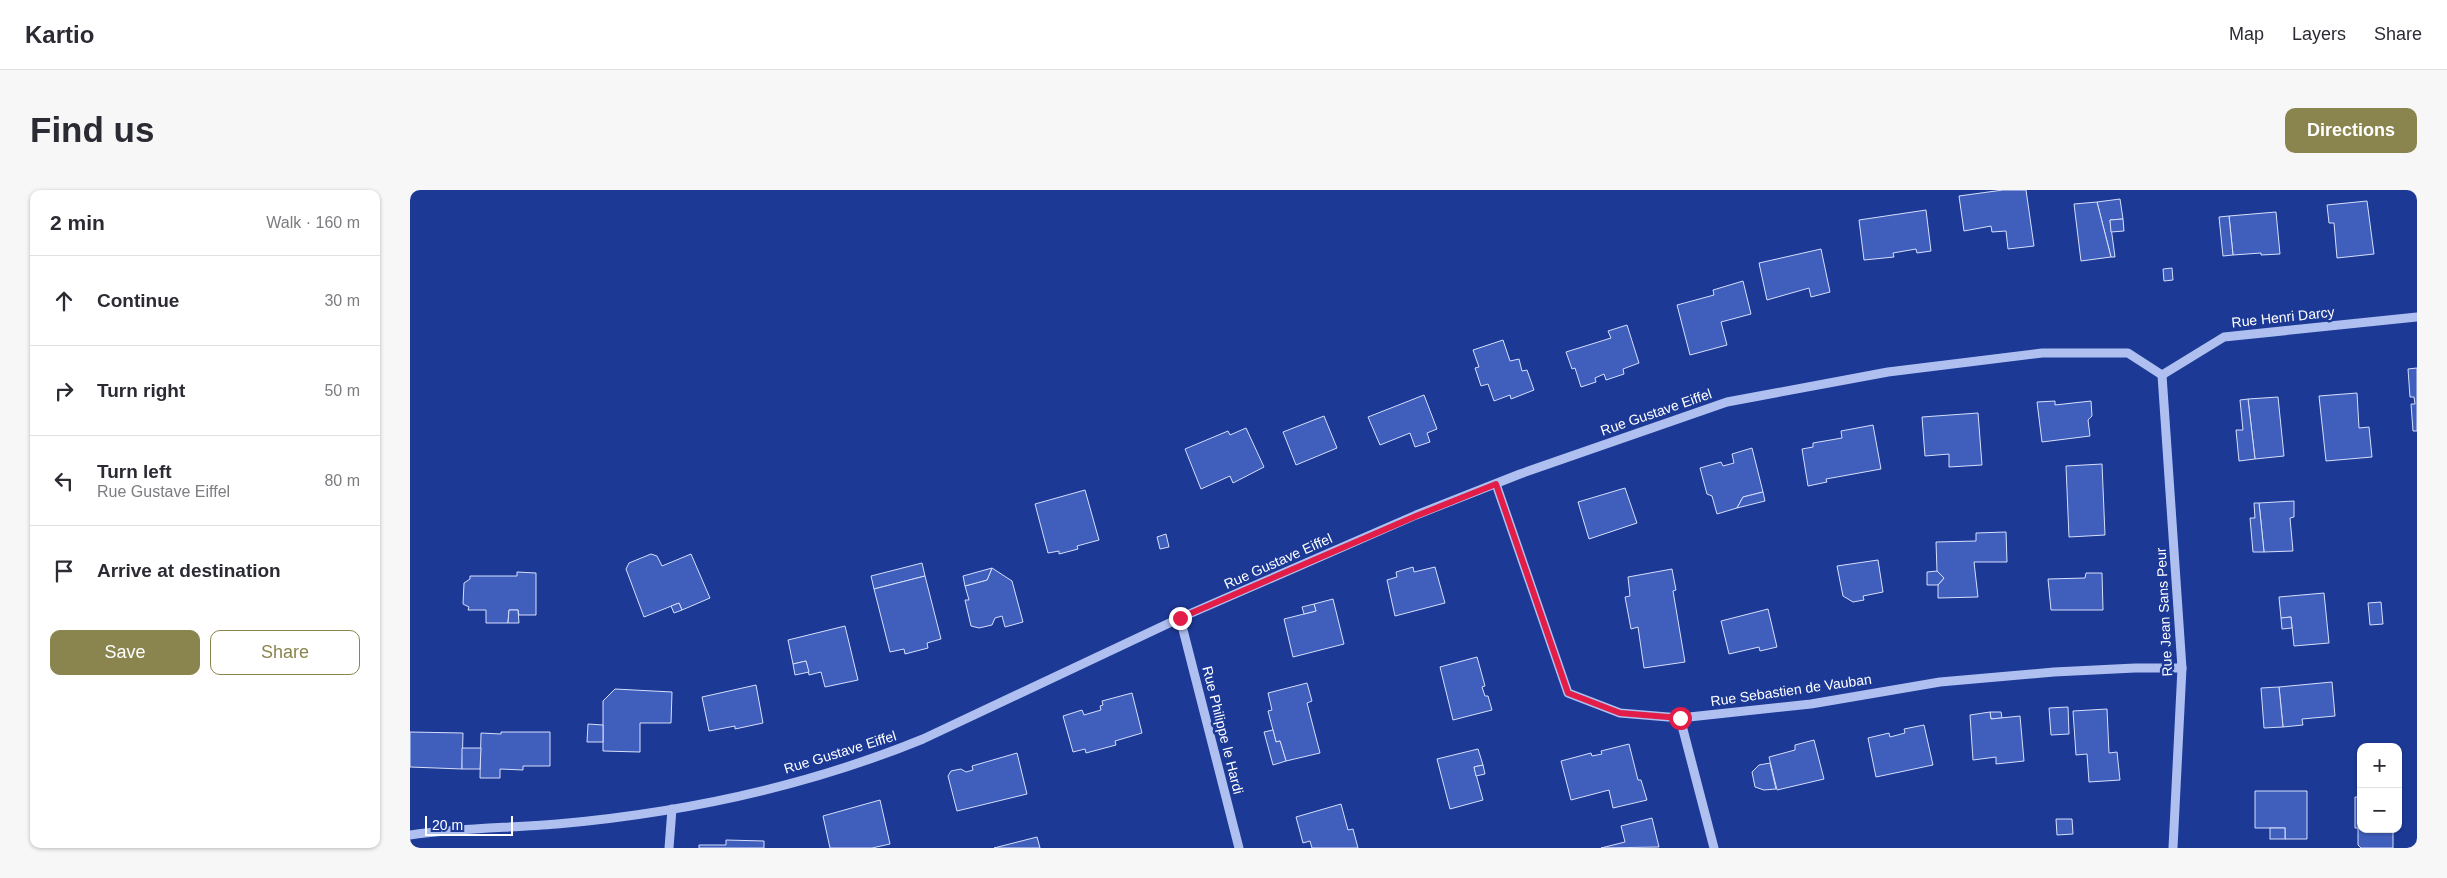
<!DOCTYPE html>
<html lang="en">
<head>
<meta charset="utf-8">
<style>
	body { margin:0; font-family:Arial,sans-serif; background:#f7f7f7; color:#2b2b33 }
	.controls { position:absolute; right:15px; bottom:15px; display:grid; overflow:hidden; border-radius:10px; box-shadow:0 1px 4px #0004 }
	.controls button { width:45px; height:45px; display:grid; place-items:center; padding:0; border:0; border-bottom:1px solid #e1e1e2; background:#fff; color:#2b2b33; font:25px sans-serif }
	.scale { position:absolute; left:15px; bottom:12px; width:88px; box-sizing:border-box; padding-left:5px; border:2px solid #fff; border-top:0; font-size:14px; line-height:18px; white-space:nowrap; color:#fff; -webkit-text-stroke:4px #1c3996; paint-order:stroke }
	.stop { position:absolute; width:15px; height:15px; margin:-11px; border:4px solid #e11d48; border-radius:50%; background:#fff }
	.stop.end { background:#e11d48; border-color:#fff; box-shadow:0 1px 5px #0008 }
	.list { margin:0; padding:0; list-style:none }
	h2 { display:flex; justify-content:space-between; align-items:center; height:65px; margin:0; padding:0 20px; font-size:21px }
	h2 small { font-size:16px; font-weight:400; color:#7c7c81 }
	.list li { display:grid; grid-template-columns:32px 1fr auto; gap:15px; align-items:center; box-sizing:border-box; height:90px; padding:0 20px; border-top:1px solid #e1e1e2 }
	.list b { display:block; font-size:19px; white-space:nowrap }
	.list p { margin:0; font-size:16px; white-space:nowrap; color:#7c7c81 }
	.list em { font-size:16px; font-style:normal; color:#7c7c81 }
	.actions { display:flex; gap:10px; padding:15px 20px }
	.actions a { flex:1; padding:11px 0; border:1px solid #8a854e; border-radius:10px; text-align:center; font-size:18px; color:#8a854e }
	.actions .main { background:#8a854e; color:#fff }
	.icon { flex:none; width:28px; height:28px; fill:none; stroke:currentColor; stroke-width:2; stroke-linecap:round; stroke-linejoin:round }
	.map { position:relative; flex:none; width:2007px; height:658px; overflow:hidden; border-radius:10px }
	header { display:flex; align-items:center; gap:30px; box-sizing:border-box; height:70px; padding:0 25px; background:#fff; border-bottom:1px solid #e1e1e2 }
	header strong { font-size:24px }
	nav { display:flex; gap:28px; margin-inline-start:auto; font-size:18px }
	.intro { display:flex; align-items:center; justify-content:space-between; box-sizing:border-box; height:120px; padding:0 30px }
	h1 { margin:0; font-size:35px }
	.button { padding:12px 22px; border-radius:10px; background:#8a854e; color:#fff; font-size:18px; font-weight:700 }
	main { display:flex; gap:30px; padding:0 30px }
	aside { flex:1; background:#fff; border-radius:10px; box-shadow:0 1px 4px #0004 }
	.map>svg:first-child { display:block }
	.building { fill:#405fbc; stroke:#d6dffb }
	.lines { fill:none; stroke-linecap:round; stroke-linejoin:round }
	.minor { stroke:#afc0f0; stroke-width:9 }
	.route { stroke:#e11d48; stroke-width:6 }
	.labels { text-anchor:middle; stroke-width:5; stroke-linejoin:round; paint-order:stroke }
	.street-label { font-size:14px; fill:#fff; stroke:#1c3996 }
</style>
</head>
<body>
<header>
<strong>Kartio</strong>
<nav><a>Map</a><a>Layers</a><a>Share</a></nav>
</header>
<div class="intro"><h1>Find us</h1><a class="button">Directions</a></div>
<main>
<aside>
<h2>2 min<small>Walk · 160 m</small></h2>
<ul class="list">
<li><svg class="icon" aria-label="ahead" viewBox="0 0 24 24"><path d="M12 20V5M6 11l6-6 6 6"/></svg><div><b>Continue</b></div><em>30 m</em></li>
<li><svg class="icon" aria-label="right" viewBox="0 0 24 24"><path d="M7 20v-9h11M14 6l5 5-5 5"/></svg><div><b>Turn right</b></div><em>50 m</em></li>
<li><svg class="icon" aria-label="left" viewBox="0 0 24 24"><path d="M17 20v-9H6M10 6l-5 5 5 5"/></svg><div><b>Turn left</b><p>Rue Gustave Eiffel</p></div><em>80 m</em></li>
<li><svg class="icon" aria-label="arrive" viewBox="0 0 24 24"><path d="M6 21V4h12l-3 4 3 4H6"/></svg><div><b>Arrive at destination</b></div></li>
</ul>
<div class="actions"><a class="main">Save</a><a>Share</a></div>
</aside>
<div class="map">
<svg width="2007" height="658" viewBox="0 0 2007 658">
	<rect width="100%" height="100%" fill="#1c3996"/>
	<!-- building -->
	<g class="building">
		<polygon points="1593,0 1616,0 1624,56 1598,59 1596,41 1582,42 1581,36 1554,41 1549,6"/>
		<polygon points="1710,9 1713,29 1700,30 1705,67 1701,67 1687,12"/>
		<polygon points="1957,11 1964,64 1927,68 1924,33 1919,33 1917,15"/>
		<polygon points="1687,12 1701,67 1671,71 1664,14"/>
		<polygon points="1516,20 1521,61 1507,63 1506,59 1483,63 1484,67 1454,70 1449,30"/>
		<polygon points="1866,22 1870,64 1851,65 1851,63 1823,65 1819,26"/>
		<polygon points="1819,26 1823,65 1813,66 1809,27"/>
		<polygon points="1713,29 1714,41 1701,42 1700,30"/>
		<polygon points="1411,59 1420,102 1401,107 1399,98 1357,110 1349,73"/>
		<polygon points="1762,78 1763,90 1754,91 1753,79"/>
		<polygon points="1333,91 1341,124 1311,132 1317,155 1280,165 1267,115 1304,105 1303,100"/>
		<polygon points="1217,135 1229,173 1213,179 1214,184 1196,190 1194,184 1185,188 1186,192 1171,197 1165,178 1162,179 1156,162 1201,148 1198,141"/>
		<polygon points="1093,150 1100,171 1109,169 1112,181 1117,180 1124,200 1101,209 1100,205 1084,211 1078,194 1071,196 1065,178 1069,177 1063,160"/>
		<polygon points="2007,178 2007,241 2003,241 2001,214 2005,214 2004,207 2000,207 1998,179"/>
		<polygon points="1947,203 1949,238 1959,237 1962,267 1916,271 1909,206"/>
		<polygon points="1014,205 1027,239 1017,243 1020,252 1005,257 1000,243 970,255 958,227"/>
		<polygon points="1868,207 1874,266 1845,269 1838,209"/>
		<polygon points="1838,209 1845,269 1829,271 1826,240 1833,240 1830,210"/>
		<polygon points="1645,211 1645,215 1681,211 1682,226 1678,230 1680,246 1632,252 1627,212"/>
		<polygon points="1568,223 1572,275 1539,277 1539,264 1515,266 1512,227"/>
		<polygon points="914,226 927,258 886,275 873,242"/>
		<polygon points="1463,235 1471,279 1416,289 1417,292 1398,296 1392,259 1403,257 1403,253 1432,248 1431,241"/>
		<polygon points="836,238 854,277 823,293 820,286 791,299 775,259 818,241 820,245"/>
		<polygon points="1342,258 1353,302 1333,307 1327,318 1307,324 1302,306 1297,304 1290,278 1311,272 1313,276 1324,273 1322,264"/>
		<polygon points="1692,274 1695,345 1659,347 1656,276"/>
		<polygon points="1215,298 1227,333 1179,349 1168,312"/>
		<polygon points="675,300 689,350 667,356 668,359 649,364 649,361 638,363 625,314"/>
		<polygon points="1353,302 1355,311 1327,318 1333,307"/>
		<polygon points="1884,311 1884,327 1880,328 1883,361 1854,362 1849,313"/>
		<polygon points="1844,313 1849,313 1854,362 1843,362 1840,328 1845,328"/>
		<polygon points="1596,342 1597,372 1564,372 1568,407 1528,408 1528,395 1534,388 1527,381 1526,352 1566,351 1566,343"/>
		<polygon points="756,344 759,357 750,359 747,347"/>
		<polygon points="241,364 247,366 252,376 281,364 300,408 272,420 269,413 234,427 216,379 219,373"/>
		<polygon points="1468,370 1473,402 1453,406 1454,410 1443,412 1433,406 1427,376"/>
		<polygon points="512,373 515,386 464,399 461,386"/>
		<polygon points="1003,377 1004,382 1025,377 1035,413 985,426 977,390 987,387 986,382"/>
		<polygon points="582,378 602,391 613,432 595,437 592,426 585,428 582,435 569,438 561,436 555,410 559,410 555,396 577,390"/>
		<polygon points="582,378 577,390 555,396 553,386"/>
		<polygon points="1262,379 1266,400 1263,401 1275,472 1234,478 1228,437 1221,439 1215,407 1220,406 1218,387"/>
		<polygon points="1527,381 1534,388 1528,395 1517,395 1517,382"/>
		<polygon points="107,382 126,383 126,425 109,425 108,420 99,420 98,433 76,433 76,420 58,420 59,417 53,414 54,393 60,389 60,386 107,386"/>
		<polygon points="1676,383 1692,383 1693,420 1641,420 1638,389 1675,388"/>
		<polygon points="515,386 531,449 517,453 518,458 495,464 494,459 480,462 464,399"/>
		<polygon points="1914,403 1919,453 1884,456 1881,427 1871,428 1869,407"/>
		<polygon points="923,409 934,454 883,467 874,429 906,421 904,414"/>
		<polygon points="1971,412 1973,434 1960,435 1958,413"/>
		<polygon points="269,413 272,420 264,423 261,416"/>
		<polygon points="904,414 906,421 894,424 892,417"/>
		<polygon points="1358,419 1367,457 1350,461 1349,457 1319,464 1311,431"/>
		<polygon points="99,420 108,420 109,433 98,433"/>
		<polygon points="1881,427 1882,438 1872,439 1871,428"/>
		<polygon points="435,436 448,490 415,497 411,482 399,485 396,471 383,474 378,450"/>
		<polygon points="1067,467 1075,496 1072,497 1075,506 1078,506 1082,520 1043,530 1030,477"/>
		<polygon points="396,471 399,482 385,485 383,474"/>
		<polygon points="1922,492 1925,526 1892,529 1893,535 1873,537 1869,497"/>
		<polygon points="897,493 902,511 897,513 910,563 876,571 870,551 866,552 858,521 862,520 858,503"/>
		<polygon points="346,495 353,533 325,539 325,536 299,541 292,507"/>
		<polygon points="1869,497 1873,537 1854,538 1851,498"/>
		<polygon points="205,499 262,502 261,533 230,533 230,562 193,561 193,511"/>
		<polygon points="722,503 732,543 705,551 706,555 676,563 675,559 663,562 653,526 672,520 674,525 691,520 690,516 693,515 692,511"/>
		<polygon points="1658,517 1659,544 1641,545 1639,518"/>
		<polygon points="1697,519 1699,563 1707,562 1710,590 1679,592 1677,564 1666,565 1663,521"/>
		<polygon points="1580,522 1591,522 1592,528 1581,529"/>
		<polygon points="1580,522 1581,529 1610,526 1614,571 1586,574 1586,567 1563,570 1560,525"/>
		<polygon points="178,534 193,535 193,552 177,552"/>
		<polygon points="1514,535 1523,575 1466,587 1458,548 1479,543 1480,547 1495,543 1494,539"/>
		<polygon points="863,540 866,552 870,551 876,571 863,575 854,542"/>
		<polygon points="0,542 53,543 52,579 0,577"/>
		<polygon points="91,542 140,542 140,576 113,576 113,580 90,579 90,588 70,588 71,543 91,544"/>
		<polygon points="1404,550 1414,589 1367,600 1359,567 1385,560 1385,555"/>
		<polygon points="1219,554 1228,590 1231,590 1237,610 1203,618 1199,600 1161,610 1151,571 1181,563 1182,566 1192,564 1191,561"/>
		<polygon points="52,558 71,558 70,579 52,579"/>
		<polygon points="1068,559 1073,575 1064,577 1073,610 1040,619 1027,569"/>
		<polygon points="607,563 617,604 547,621 538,586 541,581 551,579 556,582 563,580 562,576"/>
		<polygon points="1360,573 1366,599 1354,600 1345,597 1342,582 1349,575"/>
		<polygon points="1073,575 1075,584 1066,586 1064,577"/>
		<polygon points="1845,601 1897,601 1897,649 1875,649 1875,638 1845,638"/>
		<polygon points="1945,607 1951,607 1951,639 1983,639 1983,658 1951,658 1948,655 1948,638 1945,638"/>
		<polygon points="470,610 480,654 462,658 420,658 413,626"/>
		<polygon points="931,614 938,640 943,639 948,658 902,658 900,651 893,653 886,627"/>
		<polygon points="1242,628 1249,657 1191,658 1215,652 1211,636"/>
		<polygon points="1646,629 1662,629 1663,644 1647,645"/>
		<rect x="1860" y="638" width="15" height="11"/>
		<polygon points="627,647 630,658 584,658"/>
		<polygon points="316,650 354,651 354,658 289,658 289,655 316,655"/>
	</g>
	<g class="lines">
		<!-- minor -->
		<g class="minor">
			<polyline points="1752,185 1772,478 1763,658"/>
			<polyline points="1752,185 1814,147 2007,127"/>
			<polyline points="1086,294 1158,503 1210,523 1270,528 1401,514 1530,492 1644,482 1725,478 1772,478"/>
			<polyline points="770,428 829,658"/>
			<polyline points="1270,528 1304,658"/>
			<path d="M0,645C49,638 98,638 147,634C271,623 398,596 513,549L770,428L1006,325L1110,284L1317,212L1478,182L1632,163H1718L1752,185"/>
			<polyline points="259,658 262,619"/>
		</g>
	</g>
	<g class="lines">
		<!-- route -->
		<polyline class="route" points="770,428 1006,326 1086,294 1158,503 1210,523 1270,528"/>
	</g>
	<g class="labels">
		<!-- street labels -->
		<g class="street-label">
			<text transform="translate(1873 127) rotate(-6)" y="5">Rue Henri Darcy</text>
			<text transform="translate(1246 222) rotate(-19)" y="5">Rue Gustave Eiffel</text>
			<text transform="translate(868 371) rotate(-24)" y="5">Rue Gustave Eiffel</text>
			<text transform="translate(1754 422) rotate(-93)" y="5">Rue Jean Sans Peur</text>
			<text transform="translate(1381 500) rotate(-8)" y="5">Rue Sebastien de Vauban</text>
			<text transform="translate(813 540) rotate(76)" y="5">Rue Philippe le Hardi</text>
			<text transform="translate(430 562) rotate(-17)" y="5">Rue Gustave Eiffel</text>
		</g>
	</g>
</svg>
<div class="controls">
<button>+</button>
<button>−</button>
</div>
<div class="scale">20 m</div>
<div class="stop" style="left:1270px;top:528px"></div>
<div class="stop end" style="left:770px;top:428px"></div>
</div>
</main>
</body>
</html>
